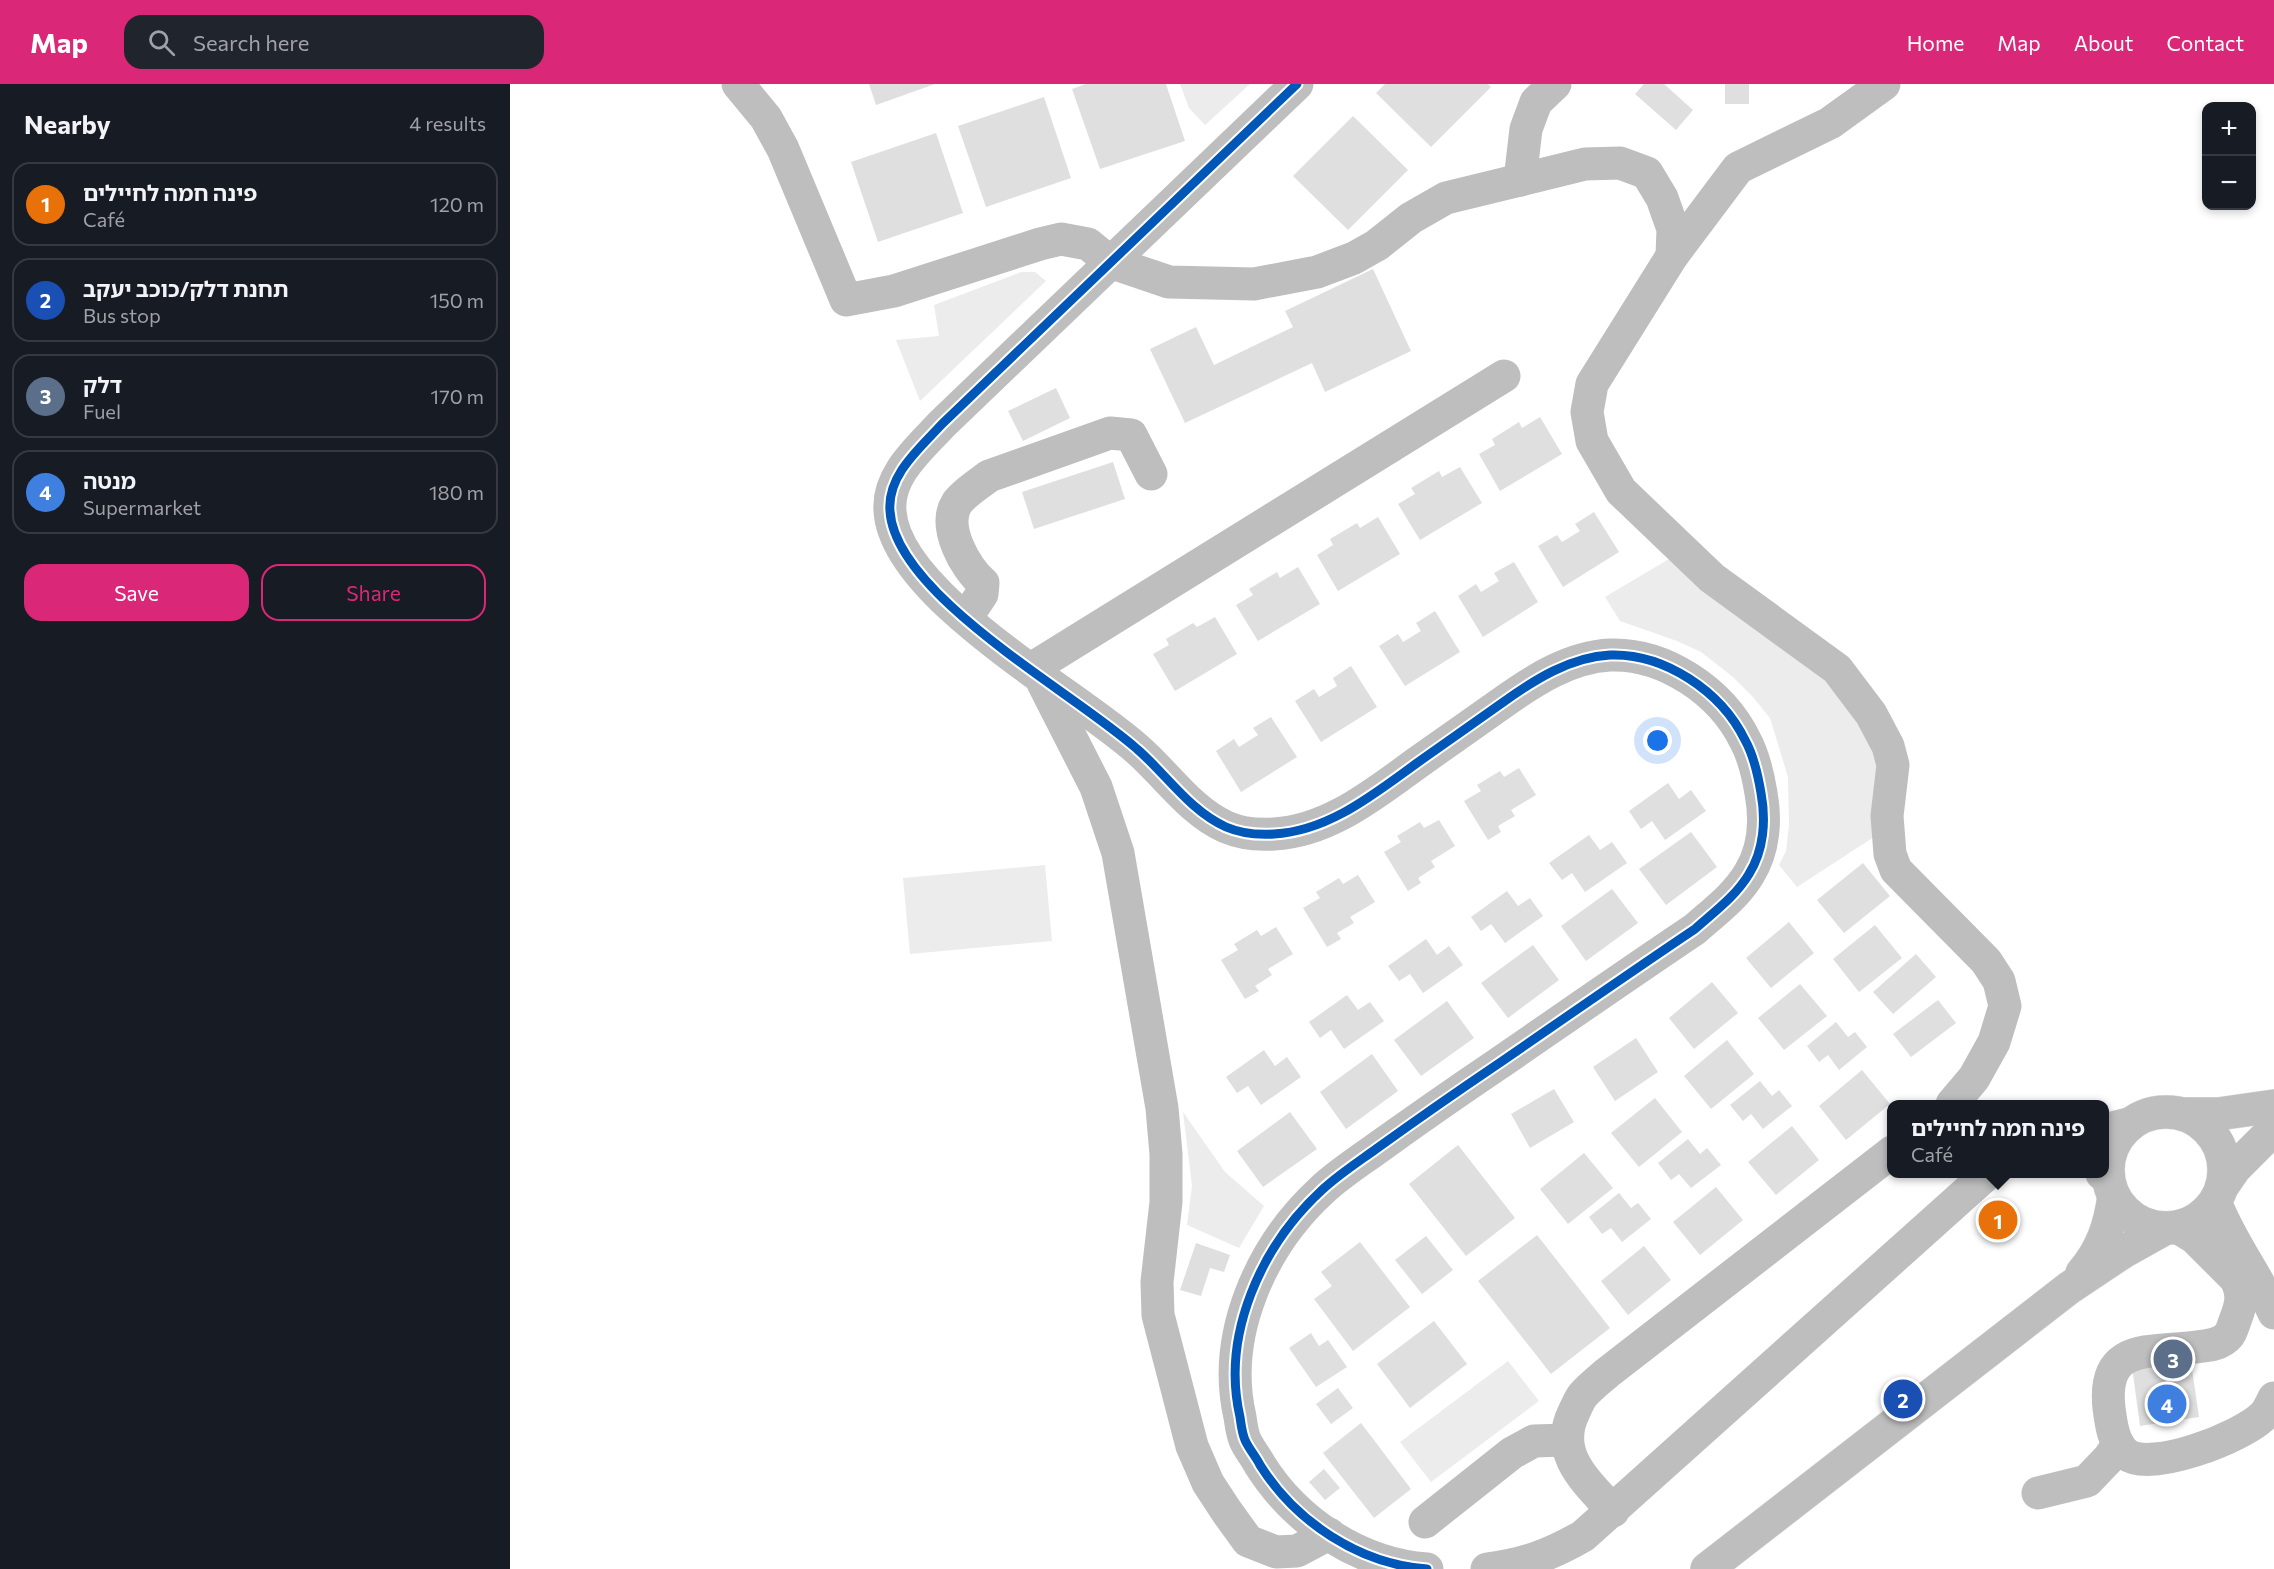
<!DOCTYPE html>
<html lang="en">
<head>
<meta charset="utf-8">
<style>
	body { margin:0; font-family:Commissioner,"Noto Sans Hebrew",sans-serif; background:#20242c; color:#f1f3f6 }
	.controls { position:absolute; right:18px; top:18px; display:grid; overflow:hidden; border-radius:12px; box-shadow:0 3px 9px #0003 }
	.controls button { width:54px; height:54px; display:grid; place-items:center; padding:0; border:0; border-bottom:2px solid #363941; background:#171b24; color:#f1f3f6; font:30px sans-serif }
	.you { position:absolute; left:1148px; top:657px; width:21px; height:21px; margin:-15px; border:4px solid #fff; border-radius:50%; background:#1a73e8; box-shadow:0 0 0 9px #1a73e833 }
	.badge { display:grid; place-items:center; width:39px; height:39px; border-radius:50%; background:#db2777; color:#fff; font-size:20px; font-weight:700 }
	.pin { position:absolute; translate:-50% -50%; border:3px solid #fff; box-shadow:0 2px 6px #0006 }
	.popup { position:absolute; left:1377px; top:1016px; width:222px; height:78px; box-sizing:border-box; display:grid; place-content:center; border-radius:12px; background:#171b24; filter:drop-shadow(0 2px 4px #0005); font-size:20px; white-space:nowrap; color:#9ea1a6 }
	.popup b { font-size:22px; color:#f1f3f6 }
	.popup::after { content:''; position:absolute; left:50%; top:100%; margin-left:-12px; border:12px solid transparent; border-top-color:#171b24 }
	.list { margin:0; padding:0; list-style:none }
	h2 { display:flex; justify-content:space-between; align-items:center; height:78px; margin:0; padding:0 24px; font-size:26px }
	h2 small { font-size:20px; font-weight:400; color:#9ea1a6 }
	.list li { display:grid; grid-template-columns:39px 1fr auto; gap:18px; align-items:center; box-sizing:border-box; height:84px; margin:0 12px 12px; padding:0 12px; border:2px solid #363941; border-radius:18px }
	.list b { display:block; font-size:22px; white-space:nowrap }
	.list p { margin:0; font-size:20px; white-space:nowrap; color:#9ea1a6 }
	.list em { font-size:20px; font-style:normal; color:#9ea1a6 }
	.actions { display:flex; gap:12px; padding:18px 24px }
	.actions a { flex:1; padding:14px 0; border:2px solid #db2777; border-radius:18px; text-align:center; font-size:21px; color:#db2777 }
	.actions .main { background:#db2777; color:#fff }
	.icon { flex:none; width:33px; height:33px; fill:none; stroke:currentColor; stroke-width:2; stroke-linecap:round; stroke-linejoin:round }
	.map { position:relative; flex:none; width:1764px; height:1485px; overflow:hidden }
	header { display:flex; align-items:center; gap:36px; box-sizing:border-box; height:84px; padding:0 30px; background:#db2777; color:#fff }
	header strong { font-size:28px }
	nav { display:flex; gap:33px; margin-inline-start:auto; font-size:21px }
	.search { width:420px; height:54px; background:#20242c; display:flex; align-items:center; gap:15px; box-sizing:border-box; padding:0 21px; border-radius:18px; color:#9ea1a6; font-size:22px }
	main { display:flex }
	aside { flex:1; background:#171b24 }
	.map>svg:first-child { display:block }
	.green { fill:#ececec }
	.building { fill:#dfdfdf }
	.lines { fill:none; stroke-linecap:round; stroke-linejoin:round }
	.major-casing { stroke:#dbdbdb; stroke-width:34 }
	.minor { stroke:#bebebe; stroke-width:33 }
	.major { stroke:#bebebe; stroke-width:33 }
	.cycleway-casing { stroke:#fff; stroke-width:13 }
	.cycleway { stroke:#0057b8; stroke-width:9 }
</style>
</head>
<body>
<header>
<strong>Map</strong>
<div class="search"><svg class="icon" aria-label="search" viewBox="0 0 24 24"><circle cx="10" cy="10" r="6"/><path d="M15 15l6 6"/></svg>Search here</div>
<nav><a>Home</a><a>Map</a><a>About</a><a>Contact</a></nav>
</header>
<main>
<aside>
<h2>Nearby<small>4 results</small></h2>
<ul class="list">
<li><span class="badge" style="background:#e8710a">1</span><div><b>פינה חמה לחיילים</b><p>Café</p></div><em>120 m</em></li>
<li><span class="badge" style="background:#1a4fb4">2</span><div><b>תחנת דלק/כוכב יעקב</b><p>Bus stop</p></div><em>150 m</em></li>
<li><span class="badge" style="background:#5c6f8a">3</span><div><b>דלק</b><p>Fuel</p></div><em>170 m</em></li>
<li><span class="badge" style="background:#3f7fe0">4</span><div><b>מנטה</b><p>Supermarket</p></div><em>180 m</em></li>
</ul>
<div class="actions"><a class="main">Save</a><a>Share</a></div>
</aside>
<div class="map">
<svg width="1764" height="1485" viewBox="0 0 1764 1485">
	<rect width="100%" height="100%" fill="#fff"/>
	<!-- green -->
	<g class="green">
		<polygon points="670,0 740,0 695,41 679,24"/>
		<polygon points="511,188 525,188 536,197 410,317 386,256 429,252 424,221"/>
		<polygon points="1164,472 1325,603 1370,666 1364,753 1287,803 1269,781 1276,767 1279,741 1278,693 1260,634 1243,613 1223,593 1191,568 1167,557 1110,537 1095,513"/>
		<polygon points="535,781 542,857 400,870 393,794"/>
		<polygon points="673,1028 715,1088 754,1122 729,1164 677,1141 682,1102"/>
		<polygon points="998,1277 1029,1317 921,1398 890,1358"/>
	</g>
	<!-- building -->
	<g class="building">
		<polygon points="359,0 425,0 366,21"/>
		<polygon points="576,0 656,0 675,57 590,85 562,5"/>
		<polygon points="875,0 978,0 981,3 921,63 866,9"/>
		<polygon points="1134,0 1154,0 1183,26 1166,46 1125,10"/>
		<rect x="1215" y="0" width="24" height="20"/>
		<polygon points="534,13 561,94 476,123 448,42"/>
		<polygon points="843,32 898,86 838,146 783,92"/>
		<polygon points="426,49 453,129 368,158 341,78"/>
		<polygon points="863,185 901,267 815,308 802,279 675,339 640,265 686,243 704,281 783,243 775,227"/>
		<polygon points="546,304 560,334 513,357 498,327"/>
		<polygon points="1030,333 1052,370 990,407 969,370 985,361 982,355 1009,338 1012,344"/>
		<polygon points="603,378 615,415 524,445 512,408"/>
		<polygon points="950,383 972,419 910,456 888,420 905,410 901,404 929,387 932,393"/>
		<polygon points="1084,428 1109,468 1053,503 1028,462 1047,451 1052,458 1070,447 1065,440"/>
		<polygon points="868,433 890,470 828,507 807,471 823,461 820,455 847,439 850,444"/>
		<polygon points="1004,478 1028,518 973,553 948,512 966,500 971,508 989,497 984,489"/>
		<polygon points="788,483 810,520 748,557 726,521 743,511 739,505 767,488 770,494"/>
		<polygon points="925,527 950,568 895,602 869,562 888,550 893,558 911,547 906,539"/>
		<polygon points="705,533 727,570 665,607 643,570 659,561 656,555 683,539 687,543"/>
		<polygon points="841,582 867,623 811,658 785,617 804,605 809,613 827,602 823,594"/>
		<polygon points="761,633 787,673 731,708 706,667 724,655 729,663 748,651 743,644"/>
		<polygon points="1009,684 1026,711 1001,726 1005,732 988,742 991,748 978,756 954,717 971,707 967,701 990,687 994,693"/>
		<polygon points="1158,699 1169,715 1181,706 1196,727 1155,756 1142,737 1131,745 1119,727"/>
		<polygon points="929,736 945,762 921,777 925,783 908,794 911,799 898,807 874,768 891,758 887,752 910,738 914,744"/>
		<polygon points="1181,748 1207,783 1156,821 1129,785"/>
		<polygon points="1079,751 1090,766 1102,758 1117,779 1075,808 1062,789 1052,796 1039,779"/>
		<polygon points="1353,779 1380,812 1334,849 1307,816"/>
		<polygon points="848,791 865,818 840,833 844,839 827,849 831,855 817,863 793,824 810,814 806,808 829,794 833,800"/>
		<polygon points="1102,805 1128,839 1076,877 1051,842"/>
		<polygon points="997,807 1008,822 1020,814 1033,832 995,859 981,840 971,847 961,833"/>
		<polygon points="1279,838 1304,869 1261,904 1236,874"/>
		<polygon points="1365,841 1392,874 1349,908 1323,875"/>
		<polygon points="766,843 783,870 758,885 762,891 745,902 749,907 735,915 711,876 728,866 724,860 747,846 751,852"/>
		<polygon points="916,855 927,871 939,862 953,881 913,909 900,890 889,897 878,882"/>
		<polygon points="1023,861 1049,896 998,934 971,899"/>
		<polygon points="1406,870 1426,893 1383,930 1363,908"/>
		<polygon points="1202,898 1228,929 1184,965 1159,934"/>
		<polygon points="1290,900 1317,932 1274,966 1248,934"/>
		<polygon points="837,911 848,926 860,918 874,937 834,965 821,946 810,954 799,938"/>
		<polygon points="1428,916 1446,939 1401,973 1383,950"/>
		<polygon points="937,917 964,954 911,992 884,956"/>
		<polygon points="1326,938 1338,953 1345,948 1357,963 1329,986 1318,971 1309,978 1297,962"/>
		<polygon points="1126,954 1148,988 1105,1017 1083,983"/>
		<polygon points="1217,956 1244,990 1201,1025 1174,992"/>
		<polygon points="754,966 765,982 777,973 791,993 751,1021 738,1002 727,1009 716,993"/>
		<polygon points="862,970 888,1007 836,1045 810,1008"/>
		<polygon points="1352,986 1380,1020 1336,1056 1309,1022"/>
		<polygon points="1250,997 1262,1012 1269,1006 1282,1022 1253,1045 1241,1030 1233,1037 1220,1021"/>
		<polygon points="1044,1005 1064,1038 1020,1064 1001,1030"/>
		<polygon points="1145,1014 1172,1048 1129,1083 1101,1049"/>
		<polygon points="780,1028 807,1065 753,1103 727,1067"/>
		<polygon points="1282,1042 1309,1076 1266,1111 1238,1078"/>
		<polygon points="1178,1055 1190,1070 1197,1064 1211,1081 1181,1104 1169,1090 1161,1096 1148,1079"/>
		<polygon points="948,1061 1005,1134 956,1172 899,1100"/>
		<polygon points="1074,1069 1103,1104 1058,1140 1030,1105"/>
		<polygon points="1206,1103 1233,1136 1190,1171 1163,1138"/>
		<polygon points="1109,1109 1121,1124 1128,1119 1141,1135 1112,1158 1101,1144 1092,1150 1079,1133"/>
		<polygon points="1027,1151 1100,1244 1041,1290 968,1197"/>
		<polygon points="916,1152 943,1186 912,1210 885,1176"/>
		<polygon points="850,1158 900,1223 843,1267 804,1215 822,1202 811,1188"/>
		<polygon points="686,1159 720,1171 714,1188 700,1184 691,1212 670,1206"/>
		<polygon points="1134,1162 1161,1196 1118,1231 1091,1197"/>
		<polygon points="924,1237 957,1280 900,1324 867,1280"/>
		<polygon points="801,1249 809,1262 818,1256 837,1283 806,1303 779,1264"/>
		<polygon points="1678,1258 1689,1333 1630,1342 1620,1268"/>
		<polygon points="828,1304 843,1324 821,1340 806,1320"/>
		<polygon points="851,1339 901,1405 864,1434 813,1369"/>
		<polygon points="814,1385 830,1404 815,1416 799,1398"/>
	</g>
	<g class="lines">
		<defs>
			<g id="major">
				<circle cx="1656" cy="1086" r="58"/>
				<polyline points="1673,1030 1708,1030 1764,1022"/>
				<polyline points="1712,1103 1725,1084 1764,1045"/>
				<path d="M1572,1189C1592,1166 1600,1141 1604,1112"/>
				<polyline points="1197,1485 1559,1204 1613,1168 1656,1144"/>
			</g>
		</defs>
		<!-- major casing -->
		<use href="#major" class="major-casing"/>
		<!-- minor -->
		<g class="minor">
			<polyline points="228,0 256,34 273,65 336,216 384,207 530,160 551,155 578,160 600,178 659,198 744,200 807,188 844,174 867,161 901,134 936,114 1075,80 1110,79 1137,89 1152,114 1163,145 1162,172"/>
			<path d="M787,0L432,340C410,364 377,391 380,427C385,512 566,610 627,665C656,690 680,727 716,743C730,749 749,751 764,750C819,747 864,710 907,679C935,659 964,639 992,619C1024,596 1060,573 1100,571C1154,569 1211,607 1235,656C1244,672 1248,691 1251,709C1256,736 1254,766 1239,790C1226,812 1204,828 1185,845C1118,890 1052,936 985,982C945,1009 905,1037 866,1065C848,1078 828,1091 812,1106C751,1162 711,1251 730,1333C731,1340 732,1349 735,1356C739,1365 746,1373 750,1381C786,1438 849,1480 917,1485"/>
			<polyline points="1374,0 1320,39 1228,84 1162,172 1082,300 1077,328 1082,357 1111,407 1202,494 1327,585 1361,630 1378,662 1383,681 1377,732 1380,770 1386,786 1476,877 1489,897 1495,922 1484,958 1464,994 1442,1020"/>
			<polyline points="1010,96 1016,45 1026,18 1045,0"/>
			<path d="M456,534L472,510L473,499C455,484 432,442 447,419C454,409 469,400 479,392L600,349L621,351L641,390"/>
			<polyline points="521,585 994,292"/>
			<polyline points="533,599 586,703 608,769 652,1024 656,1070 656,1118 647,1198 648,1231 682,1362 698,1399 717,1428 738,1457 766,1468 787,1467 819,1450"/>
			<polyline points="1594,1046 1622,1039"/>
			<polyline points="1592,1090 1598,1093"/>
			<path d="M1705,1117C1720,1157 1747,1191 1764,1229"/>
			<polyline points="1667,1143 1685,1154 1726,1195 1741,1203"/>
			<path d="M1726,1195C1733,1210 1732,1218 1726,1234C1724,1239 1722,1247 1719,1251C1711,1261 1697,1262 1686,1263C1638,1269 1592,1259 1599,1324C1601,1339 1603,1359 1616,1370C1641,1389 1731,1353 1752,1333C1757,1329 1761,1320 1764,1314"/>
			<polyline points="1528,1409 1577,1397 1599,1374 1608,1361"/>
			<path d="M1103,1427C1077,1398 1043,1370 1064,1328C1067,1322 1069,1316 1073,1311C1080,1303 1089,1296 1097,1289L1382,1068"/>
			<polyline points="915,1438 1002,1369 1024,1357 1056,1356"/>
			<path d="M977,1485C1015,1480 1040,1471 1073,1452L1477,1090"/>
		</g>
		<!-- major -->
		<use href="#major" class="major"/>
		<defs>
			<path id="cycleway" d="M787,0L432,340C410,364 377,391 380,427C385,512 566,610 627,665C656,690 680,727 716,743C730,749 749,751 764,750C819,747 864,710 907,679C935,659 964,639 992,619C1024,596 1060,573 1100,571C1154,569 1211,607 1235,656C1244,672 1248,691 1251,709C1256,736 1254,766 1239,790C1226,812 1204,828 1185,845C1118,890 1052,936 985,982C945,1009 905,1037 866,1065C848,1078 828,1091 812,1106C751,1162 711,1251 730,1333C731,1340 732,1349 735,1356C739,1365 746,1373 750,1381C786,1438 849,1480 917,1485"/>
		</defs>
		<!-- cycleway casing -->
		<use href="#cycleway" class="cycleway-casing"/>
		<!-- cycleway -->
		<use href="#cycleway" class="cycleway"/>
	</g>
</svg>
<div class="controls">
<button>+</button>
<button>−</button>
</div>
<div class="you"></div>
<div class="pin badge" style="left:1488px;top:1136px;background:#e8710a">1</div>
<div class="popup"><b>פינה חמה לחיילים</b>Café</div>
<div class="pin badge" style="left:1393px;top:1315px;background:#1a4fb4">2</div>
<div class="pin badge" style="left:1663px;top:1275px;background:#5c6f8a">3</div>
<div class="pin badge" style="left:1657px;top:1320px;background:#3f7fe0">4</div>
</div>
</main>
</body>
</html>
